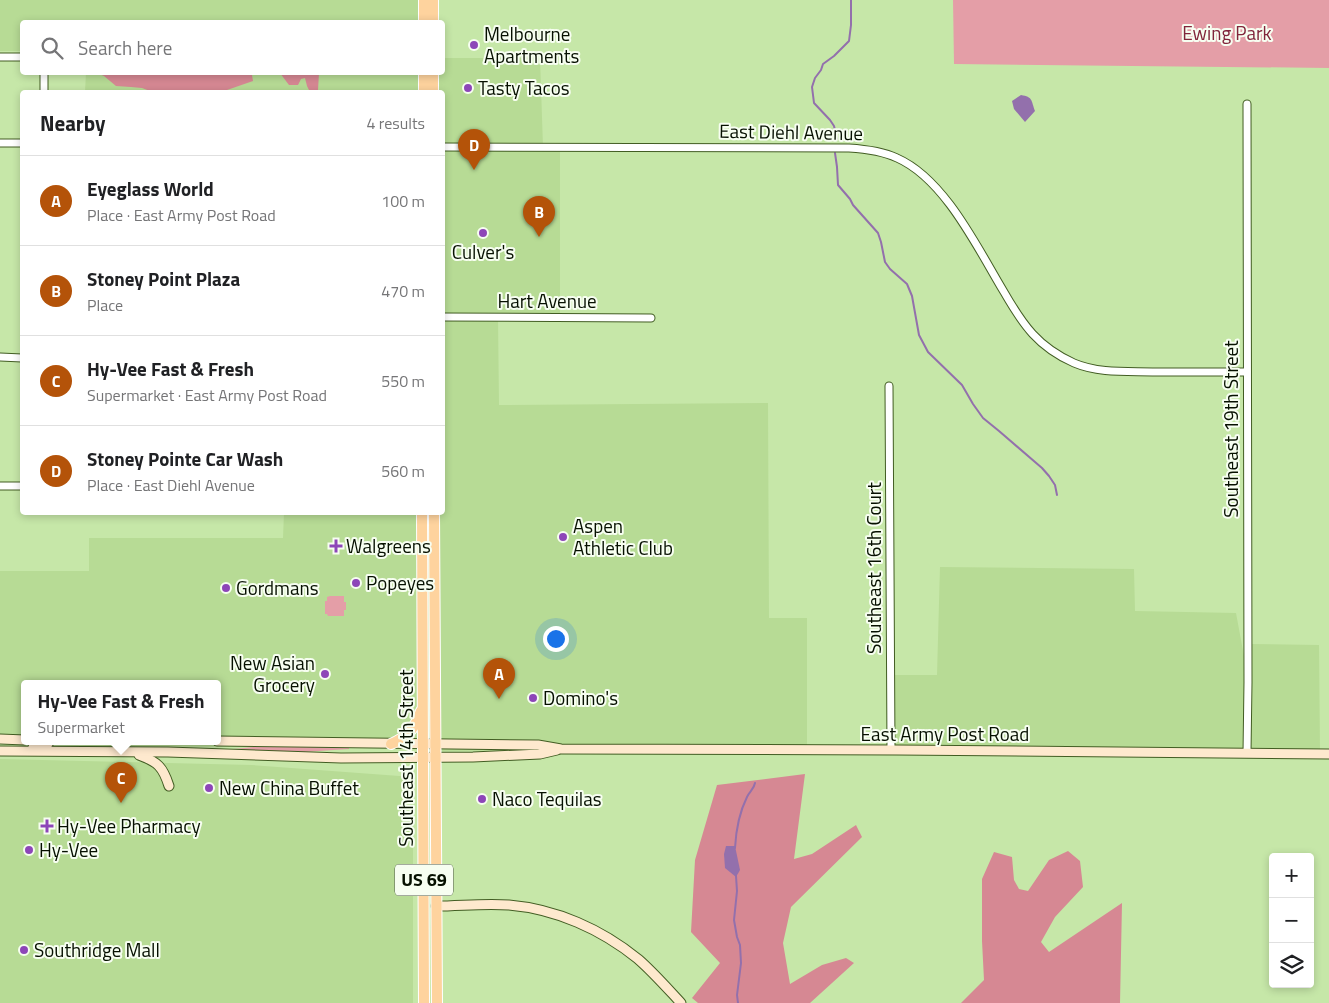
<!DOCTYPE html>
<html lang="en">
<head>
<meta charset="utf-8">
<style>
	body { margin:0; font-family:"Titillium Web",sans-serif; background:#f2f2f2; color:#202124 }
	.controls { position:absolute; right:15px; bottom:15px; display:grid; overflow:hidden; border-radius:5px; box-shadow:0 2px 8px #0003 }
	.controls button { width:45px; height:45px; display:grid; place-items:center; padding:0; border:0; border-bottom:1px solid #e0e0e0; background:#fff; color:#202124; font:25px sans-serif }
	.you { position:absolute; left:555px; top:638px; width:18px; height:18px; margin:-12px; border:4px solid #fff; border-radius:50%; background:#1a73e8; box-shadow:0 0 0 8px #1a73e833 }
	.badge { display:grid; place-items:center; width:32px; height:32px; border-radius:50%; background:#b45309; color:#fff; font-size:16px; font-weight:700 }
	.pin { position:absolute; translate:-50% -41px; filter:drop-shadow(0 1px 2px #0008) }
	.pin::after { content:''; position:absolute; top:26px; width:18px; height:15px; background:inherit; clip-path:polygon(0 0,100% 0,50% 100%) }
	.popup { position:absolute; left:21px; top:680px; width:200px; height:65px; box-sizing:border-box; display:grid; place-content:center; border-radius:5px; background:#fff; filter:drop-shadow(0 1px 4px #0005); font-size:16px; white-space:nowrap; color:#757577 }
	.popup b { font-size:19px; color:#202124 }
	.popup::after { content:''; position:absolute; left:50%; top:100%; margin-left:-10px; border:10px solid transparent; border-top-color:#fff }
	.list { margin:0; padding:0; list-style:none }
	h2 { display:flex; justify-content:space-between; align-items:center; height:65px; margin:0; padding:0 20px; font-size:21px }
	h2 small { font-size:16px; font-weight:400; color:#757577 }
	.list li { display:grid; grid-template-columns:32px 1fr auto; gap:15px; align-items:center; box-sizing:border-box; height:90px; padding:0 20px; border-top:1px solid #e0e0e0 }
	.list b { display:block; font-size:19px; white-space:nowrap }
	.list p { margin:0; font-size:16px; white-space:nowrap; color:#757577 }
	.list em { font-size:16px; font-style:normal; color:#757577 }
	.icon { flex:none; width:28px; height:28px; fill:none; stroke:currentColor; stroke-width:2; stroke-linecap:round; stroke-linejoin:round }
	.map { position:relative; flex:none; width:1329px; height:1003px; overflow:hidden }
	.search { position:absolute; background:#fff; box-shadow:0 2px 8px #0003; left:20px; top:20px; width:425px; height:55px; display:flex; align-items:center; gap:12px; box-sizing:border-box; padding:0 18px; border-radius:5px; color:#757577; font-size:19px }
	.panel { position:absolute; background:#fff; box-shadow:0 2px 8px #0003; left:20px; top:90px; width:425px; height:425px; border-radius:5px }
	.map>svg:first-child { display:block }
	.built { fill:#b7db95 }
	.green { fill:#e49ea7 }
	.forest { fill:#d68893 }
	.water { fill:#9370ac }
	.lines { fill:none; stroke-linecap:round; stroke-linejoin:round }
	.stream { stroke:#9370ac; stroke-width:2 }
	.street-casing { stroke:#425d23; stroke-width:9 }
	.secondary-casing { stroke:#425d23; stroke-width:11 }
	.primary-casing { stroke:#fff; stroke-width:12 }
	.street { stroke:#fff; stroke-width:7 }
	.secondary { stroke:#fee9ce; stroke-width:9 }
	.primary { stroke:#fed39e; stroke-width:10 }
	.poi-dot { fill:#8d46b8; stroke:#f7fef1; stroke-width:2 }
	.labels { text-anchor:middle; stroke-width:4; stroke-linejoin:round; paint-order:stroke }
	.shield { fill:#f7fef1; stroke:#4e5748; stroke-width:1 }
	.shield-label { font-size:18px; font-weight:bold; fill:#061000 }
	.park-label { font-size:19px; fill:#81253b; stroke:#f7fef1 }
	.poi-label { font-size:19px; fill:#061000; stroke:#f7fef1; text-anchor:start }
	.street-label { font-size:19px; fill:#061000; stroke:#f7fef1 }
</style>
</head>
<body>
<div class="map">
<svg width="1329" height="1003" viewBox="0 0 1329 1003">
	<rect width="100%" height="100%" fill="#c6e7a8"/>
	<!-- built -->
	<g class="built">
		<polygon points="0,0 424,0 424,22 22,22 22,51 0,51"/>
		<polygon points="443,58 540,58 543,147 560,147 560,318 498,317 499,405 768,403 769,618 807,618 807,749 435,751 434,513 442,512 442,92 433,92 433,73 442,72"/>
		<polygon points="86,73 424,73 424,92 85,92"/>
		<polygon points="284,513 422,513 420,748 89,746 89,742 217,742 217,684 25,684 25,742 89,742 89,746 0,744 0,571 89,571 89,538 283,538"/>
		<polygon points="940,567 1134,569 1135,611 1236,613 1248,678 1248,644 1319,645 1320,754 891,750 891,675 937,675"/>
		<polygon points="0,759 252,765 413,777 413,1003 0,1003"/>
	</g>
	<!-- green -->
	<g class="green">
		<polygon points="953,0 1329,0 1329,68 954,64"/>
		<polygon points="330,596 344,596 344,602 346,602 346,610 344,610 344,616 328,616 327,614 325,614 325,601 327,601 327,597"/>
		<polygon points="265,746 349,747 349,749 289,753 233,750 233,749"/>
	</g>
	<!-- forest -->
	<g class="forest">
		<polygon points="97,73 248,73 252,75 253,81 227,90 212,90 207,92 181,92 171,91 150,91 142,88 131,87 116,86 104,76"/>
		<polygon points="280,73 319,73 318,90 317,92 310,92 307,86 305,78 301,79 298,85 289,85"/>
		<polygon points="805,774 794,859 812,854 856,825 862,837 791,907 783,943 790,984 822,965 846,958 854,963 810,1003 698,1003 692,998 720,963 691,932 695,860 717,785"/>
		<polygon points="1068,851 1080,861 1083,887 1055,917 1041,942 1049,952 1122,903 1120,1003 961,1003 984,980 982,941 982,879 994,852 1012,857 1014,880 1019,889 1028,891 1049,860"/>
	</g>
	<!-- water -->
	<g class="water">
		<path d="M1021,95C1033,97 1031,100 1035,111L1025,122L1014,109L1012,101Z"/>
		<polygon points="726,846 735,846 740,870 736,877 725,868 724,854"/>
	</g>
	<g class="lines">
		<!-- stream -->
		<g class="stream">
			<polyline points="837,139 834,126 830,120 814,103 812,87 815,78 821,70 823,64 834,56 849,41 851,25 851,0"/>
			<polyline points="835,153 837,167 838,185 850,199 853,205 878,233 881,242 885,262 890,269 907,284 912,296 919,335 928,352 962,385 973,404 983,418 999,431 1042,468 1049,476 1055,485 1057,495"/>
			<path d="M735,848C736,830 739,813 747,797C750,791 754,789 755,783"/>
			<polyline points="736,876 737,891 734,920 737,937 740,945 741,963 737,995 738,1003"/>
		</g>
		<defs>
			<g id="street">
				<polyline points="0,57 22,57"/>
				<polyline points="44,72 44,92"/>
				<polyline points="1247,104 1248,682 1247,753"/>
				<polyline points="0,143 22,143"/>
				<path d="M442,147L849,148C865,149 882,151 897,158C945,179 978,249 1004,292C1023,325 1038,347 1074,363C1100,374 1129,371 1156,372C1187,372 1217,372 1247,372"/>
				<polyline points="442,317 651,318"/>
				<polyline points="0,357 22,358"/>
				<polyline points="889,386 891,750"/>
				<polyline points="0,486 22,486"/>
			</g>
			<g id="secondary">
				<polyline points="0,739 25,740"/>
				<polyline points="217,741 538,745 561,749 897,750 1329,754"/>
				<polyline points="33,747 48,744 49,742"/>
				<polyline points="0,751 168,752 341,758 473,757 540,754 557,750"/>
				<path d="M139,755C158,762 163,767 169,786"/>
				<path d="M436,906C460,906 485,903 509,905C556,909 601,929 638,959C653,972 667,988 681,1003"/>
			</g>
			<g id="primary">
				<polyline points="433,0 433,22"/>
				<polyline points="424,22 424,0"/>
				<polyline points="433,72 433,92"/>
				<polyline points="424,92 424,72"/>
				<polyline points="422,512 424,1003"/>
				<polyline points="434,512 437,1003"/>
				<path d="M391,744C409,736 415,728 421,711"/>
			</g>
		</defs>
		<!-- street casing -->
		<use href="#street" class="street-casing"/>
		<!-- secondary casing -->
		<use href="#secondary" class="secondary-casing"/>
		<!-- primary casing -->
		<use href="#primary" class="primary-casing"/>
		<!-- street -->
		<use href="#street" class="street"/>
		<!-- secondary -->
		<use href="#secondary" class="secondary"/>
		<!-- primary -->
		<use href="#primary" class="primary"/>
	</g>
	<!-- markers -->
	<g class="poi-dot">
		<circle cx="474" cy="45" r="5"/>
		<circle cx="468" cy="88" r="5"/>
		<circle cx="483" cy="233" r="5"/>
		<circle cx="563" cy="537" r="5"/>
		<path d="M333.5 538.5h5v5h5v5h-5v5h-5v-5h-5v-5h5z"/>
		<circle cx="356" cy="583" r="5"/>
		<circle cx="226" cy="588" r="5"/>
		<circle cx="325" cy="674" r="5"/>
		<circle cx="533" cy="698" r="5"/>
		<circle cx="209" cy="788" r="5"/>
		<circle cx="482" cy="799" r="5"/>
		<path d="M44.5 818.5h5v5h5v5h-5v5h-5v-5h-5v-5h5z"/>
		<circle cx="29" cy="850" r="5"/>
		<circle cx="24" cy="950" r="5"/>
	</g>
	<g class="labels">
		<!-- shield labels -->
		<rect class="shield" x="395" y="864.5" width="58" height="31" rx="4"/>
		<g class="shield-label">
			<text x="424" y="886">US 69</text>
		</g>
		<!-- park labels -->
		<g class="park-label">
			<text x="1227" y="40">Ewing Park</text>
		</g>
		<!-- poi labels -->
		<g class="poi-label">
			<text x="484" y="41">Melbourne<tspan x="484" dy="22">Apartments</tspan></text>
			<text x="478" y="95">Tasty Tacos</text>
			<text x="483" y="259" text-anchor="middle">Culver's</text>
			<text x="573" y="533">Aspen<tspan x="573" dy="22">Athletic Club</tspan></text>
			<text x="346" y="553">Walgreens</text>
			<text x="366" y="590">Popeyes</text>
			<text x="236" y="595">Gordmans</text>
			<text x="315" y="670" text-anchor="end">New Asian<tspan x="315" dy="22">Grocery</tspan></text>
			<text x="543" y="705">Domino's</text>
			<text x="219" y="795">New China Buffet</text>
			<text x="492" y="806">Naco Tequilas</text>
			<text x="57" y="833">Hy-Vee Pharmacy</text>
			<text x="39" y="857">Hy-Vee</text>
			<text x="34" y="957">Southridge Mall</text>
		</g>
		<!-- street labels -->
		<g class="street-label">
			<text transform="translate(791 132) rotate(1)" y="7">East Diehl Avenue</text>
			<text x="547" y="308">Hart Avenue</text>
			<text transform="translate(1231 429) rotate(-90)" y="7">Southeast 19th Street</text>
			<text transform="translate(874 568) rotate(-90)" y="7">Southeast 16th Court</text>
			<text x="945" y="741">East Army Post Road</text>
			<text transform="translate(406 758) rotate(-90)" y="7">Southeast 14th Street</text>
		</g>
	</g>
</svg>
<div class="controls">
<button>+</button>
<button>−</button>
<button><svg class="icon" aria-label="layers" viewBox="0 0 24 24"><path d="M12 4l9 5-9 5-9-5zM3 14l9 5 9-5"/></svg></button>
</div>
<div class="you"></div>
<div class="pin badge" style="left:499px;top:699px">A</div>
<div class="pin badge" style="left:539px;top:237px">B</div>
<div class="pin badge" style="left:121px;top:803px">C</div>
<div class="popup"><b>Hy-Vee Fast &amp; Fresh</b>Supermarket</div>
<div class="pin badge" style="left:474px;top:170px">D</div>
<div class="search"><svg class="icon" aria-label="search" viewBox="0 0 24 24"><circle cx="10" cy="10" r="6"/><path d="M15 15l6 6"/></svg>Search here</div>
<section class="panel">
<h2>Nearby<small>4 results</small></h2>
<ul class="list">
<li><span class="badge">A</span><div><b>Eyeglass World</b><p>Place · East Army Post Road</p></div><em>100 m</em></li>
<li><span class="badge">B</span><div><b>Stoney Point Plaza</b><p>Place</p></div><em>470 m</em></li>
<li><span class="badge">C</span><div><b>Hy-Vee Fast &amp; Fresh</b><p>Supermarket · East Army Post Road</p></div><em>550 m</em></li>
<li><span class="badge">D</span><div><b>Stoney Pointe Car Wash</b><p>Place · East Diehl Avenue</p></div><em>560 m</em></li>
</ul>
</section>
</div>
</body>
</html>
